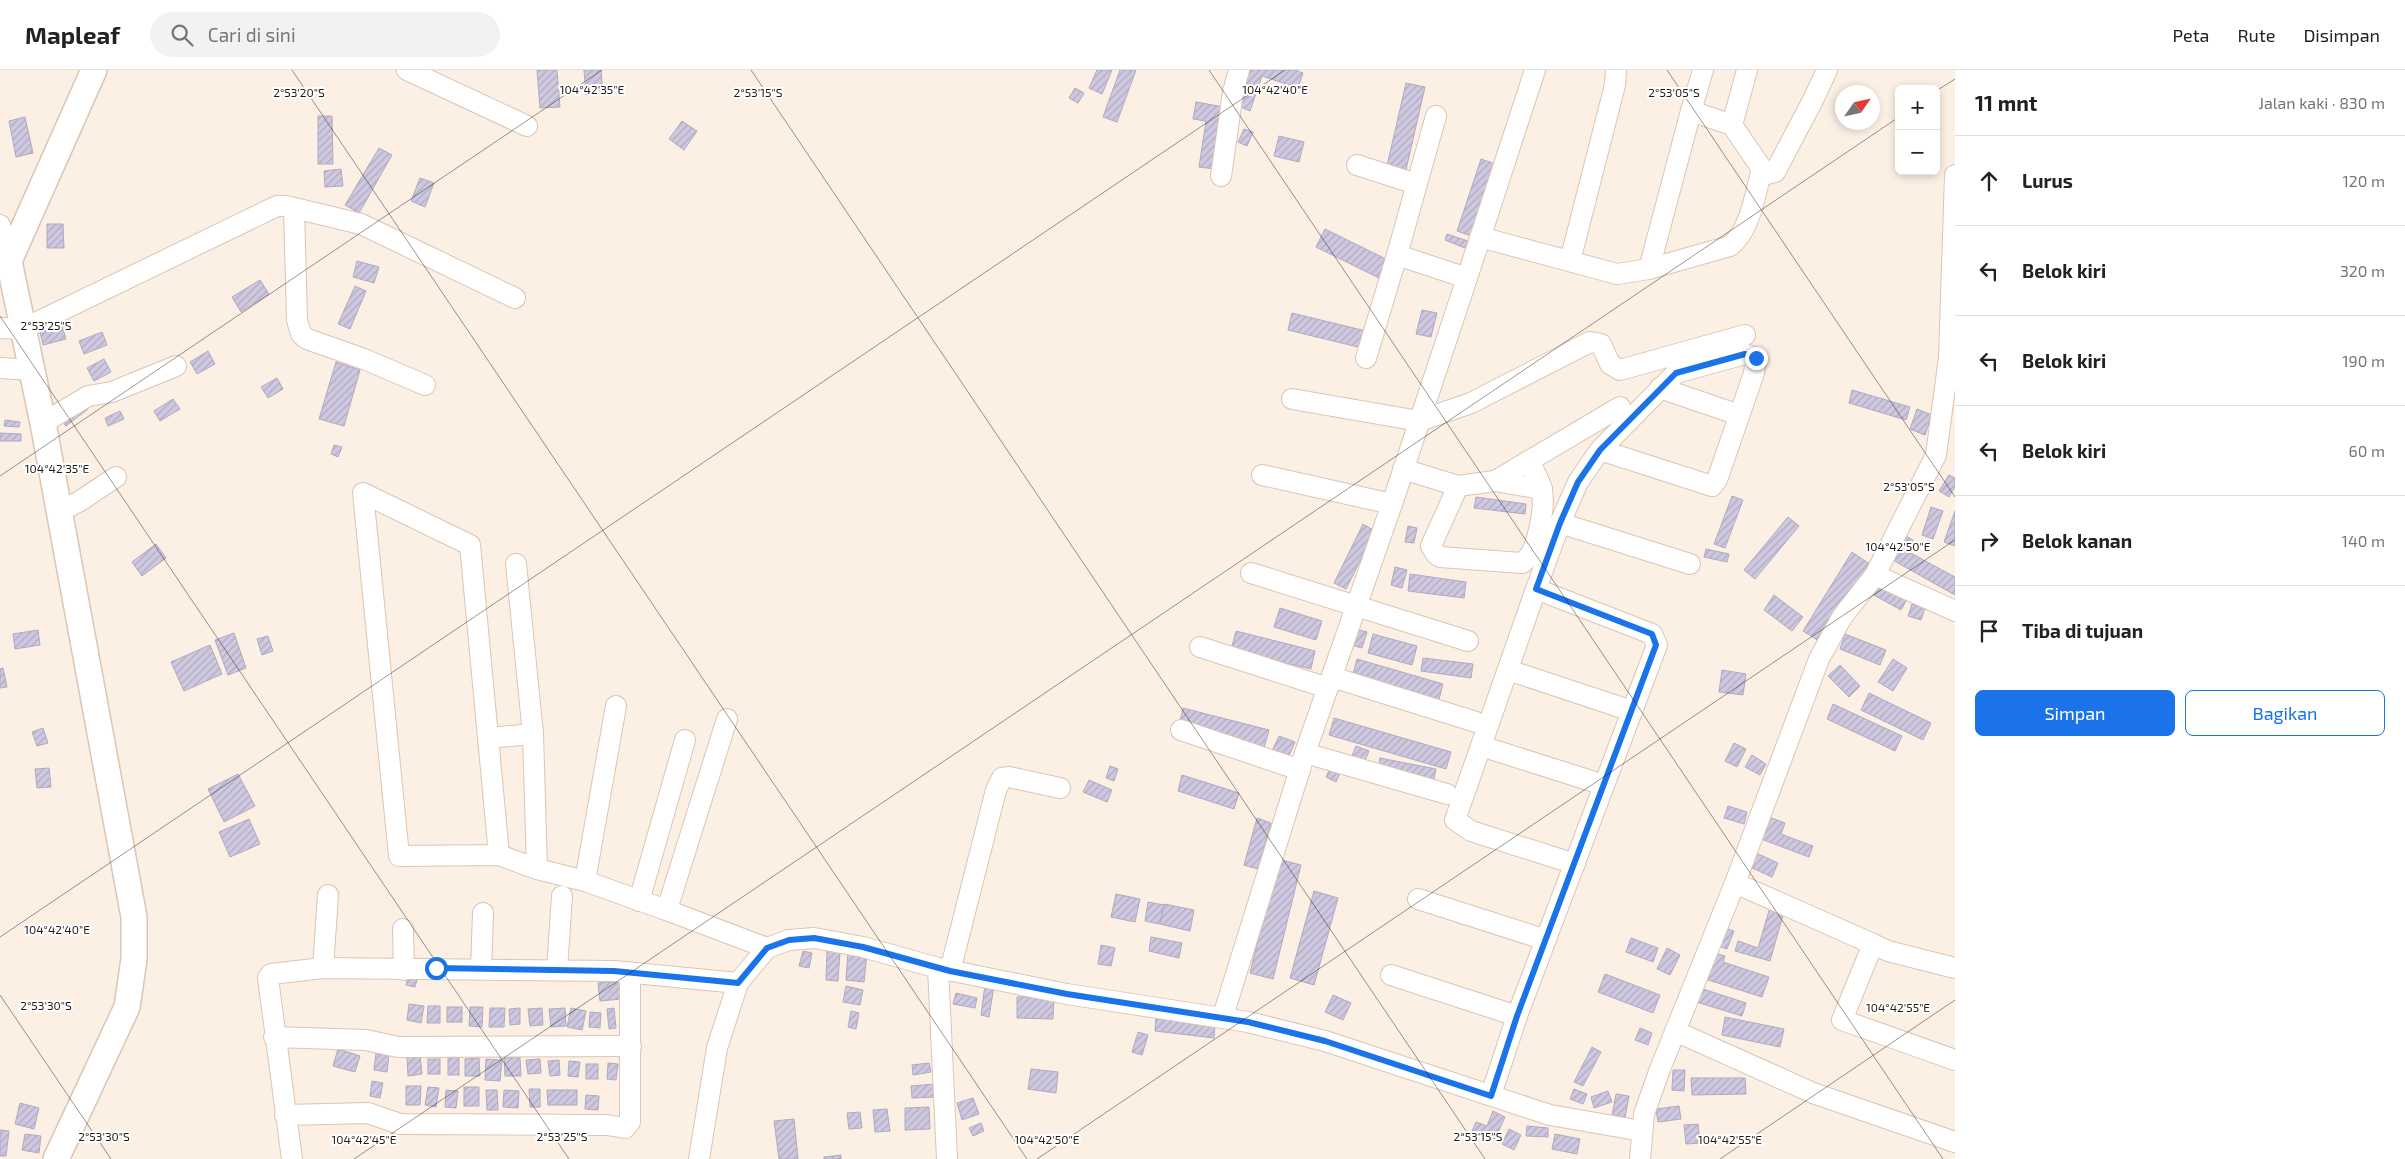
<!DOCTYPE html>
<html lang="id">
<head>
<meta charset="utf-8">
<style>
	body { margin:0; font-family:"Exo 2",sans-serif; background:#f2f2f2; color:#222 }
	.controls { position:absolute; right:15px; top:15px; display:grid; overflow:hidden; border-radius:8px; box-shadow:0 2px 8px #0003 }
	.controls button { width:45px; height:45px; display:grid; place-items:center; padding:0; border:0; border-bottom:1px solid #e0e0e0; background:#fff; color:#222; font:25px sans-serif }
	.compass { position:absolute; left:1835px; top:15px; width:45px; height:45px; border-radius:50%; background:#fff; box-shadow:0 2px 8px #0003; rotate:56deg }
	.stop { position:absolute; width:15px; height:15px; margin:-11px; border:4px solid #1a73e8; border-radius:50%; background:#fff }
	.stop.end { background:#1a73e8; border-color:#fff; box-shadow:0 1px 5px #0008 }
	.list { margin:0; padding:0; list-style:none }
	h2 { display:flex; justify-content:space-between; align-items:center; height:65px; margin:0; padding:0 20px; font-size:21px }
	h2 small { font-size:16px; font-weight:400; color:#767676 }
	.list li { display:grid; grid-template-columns:32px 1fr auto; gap:15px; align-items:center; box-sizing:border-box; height:90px; padding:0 20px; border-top:1px solid #e0e0e0 }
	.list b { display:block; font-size:19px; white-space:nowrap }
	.list em { font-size:16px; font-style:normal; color:#767676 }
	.actions { display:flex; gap:10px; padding:15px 20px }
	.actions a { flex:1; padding:11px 0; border:1px solid #1a73e8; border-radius:8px; text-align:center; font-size:18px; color:#1a73e8 }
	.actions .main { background:#1a73e8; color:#fff }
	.icon { flex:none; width:28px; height:28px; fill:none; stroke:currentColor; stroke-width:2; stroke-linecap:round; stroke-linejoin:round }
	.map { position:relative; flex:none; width:1955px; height:1089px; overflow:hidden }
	header { display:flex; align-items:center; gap:30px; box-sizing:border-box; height:70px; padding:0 25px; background:#fff; border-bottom:1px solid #e0e0e0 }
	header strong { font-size:24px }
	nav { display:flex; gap:28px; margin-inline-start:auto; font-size:18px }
	.search { width:350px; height:45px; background:#f2f2f2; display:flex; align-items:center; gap:12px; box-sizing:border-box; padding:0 18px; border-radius:28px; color:#767676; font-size:19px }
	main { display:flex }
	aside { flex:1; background:#fff }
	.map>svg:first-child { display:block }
	.building { fill:url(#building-hatch); stroke:#b0aac1 }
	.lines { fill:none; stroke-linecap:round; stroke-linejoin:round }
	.minor-casing { stroke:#dbc5b4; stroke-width:22 }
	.tertiary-casing { stroke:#dbc5b4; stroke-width:28 }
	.minor { stroke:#fff; stroke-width:20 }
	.tertiary { stroke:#fff; stroke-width:25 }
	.route { stroke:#1a73e8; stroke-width:6 }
	.ticks { fill:none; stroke:#201812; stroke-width:1; stroke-opacity:0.45 }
	.ticks-label { font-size:12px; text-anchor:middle; fill:#201812; stroke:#fff; stroke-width:4; stroke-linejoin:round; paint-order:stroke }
</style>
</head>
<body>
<header>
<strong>Mapleaf</strong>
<div class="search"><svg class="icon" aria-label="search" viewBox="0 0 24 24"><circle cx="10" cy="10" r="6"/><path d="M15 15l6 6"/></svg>Cari di sini</div>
<nav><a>Peta</a><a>Rute</a><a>Disimpan</a></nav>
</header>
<main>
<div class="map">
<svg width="1955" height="1089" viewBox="0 0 1955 1089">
	<defs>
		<pattern id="building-hatch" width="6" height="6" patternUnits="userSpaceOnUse" patternTransform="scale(1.25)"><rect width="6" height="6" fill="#cec8e0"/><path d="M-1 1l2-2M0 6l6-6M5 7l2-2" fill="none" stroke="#b1abbf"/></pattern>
	</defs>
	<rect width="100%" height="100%" fill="#fcefe4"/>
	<!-- building -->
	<g class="building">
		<polygon points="537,0 557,0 560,37 540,38"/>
		<polygon points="584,0 601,0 603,24 586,25"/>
		<polygon points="1097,0 1112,0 1102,24 1089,18"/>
		<polygon points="1120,0 1136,0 1117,52 1103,47"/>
		<polygon points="1250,0 1295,0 1303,3 1298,18 1262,6 1250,41 1238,36"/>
		<polygon points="1406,13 1425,17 1405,104 1386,100"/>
		<polygon points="1075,18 1084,23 1078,33 1069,28"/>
		<polygon points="1196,32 1224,37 1215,99 1199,97 1206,51 1193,49"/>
		<polygon points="318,46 332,46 333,94 318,94"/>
		<polygon points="25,47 33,83 16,87 9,51"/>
		<polygon points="682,51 697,61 684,80 669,69"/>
		<polygon points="1244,59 1253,62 1247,76 1238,72"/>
		<polygon points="1279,66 1304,72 1299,92 1274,86"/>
		<polygon points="379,78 392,85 359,143 345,135"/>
		<polygon points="1481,89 1498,95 1474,167 1457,161"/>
		<polygon points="341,99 343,116 325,117 324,101"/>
		<polygon points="420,108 434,113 425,137 411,131"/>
		<polygon points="47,154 63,154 64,178 47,178"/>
		<polygon points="1325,159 1388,190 1379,208 1316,177"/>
		<polygon points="1447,164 1468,171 1465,178 1445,170"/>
		<polygon points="357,191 379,197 374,213 353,207"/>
		<polygon points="260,210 269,224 241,242 232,227"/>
		<polygon points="355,216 366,221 350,259 338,254"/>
		<polygon points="1422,240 1437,243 1431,267 1416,264"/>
		<polygon points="1292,243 1366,261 1362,278 1288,260"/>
		<polygon points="62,256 66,269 43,275 40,262"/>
		<polygon points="102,262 107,275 84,284 79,271"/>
		<polygon points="208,281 215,294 197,304 190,292"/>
		<polygon points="104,289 111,302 94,311 87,298"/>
		<polygon points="336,292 360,300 344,356 319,349"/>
		<polygon points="277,308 283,319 268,328 261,317"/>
		<polygon points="1852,320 1910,337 1906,350 1849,333"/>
		<polygon points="173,329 180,339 160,351 154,341"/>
		<polygon points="84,333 88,339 66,356 61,349"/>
		<polygon points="1917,339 1932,345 1925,365 1910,359"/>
		<polygon points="120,341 124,349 108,356 105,348"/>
		<polygon points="5,350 20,352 19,357 4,356"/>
		<polygon points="0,363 21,364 21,371 0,371"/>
		<polygon points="334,375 342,377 338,387 331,384"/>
		<polygon points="1949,405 1955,408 1955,417 1949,427 1939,421"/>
		<polygon points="1732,426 1743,430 1725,478 1714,474"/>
		<polygon points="1476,427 1526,434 1525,444 1474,438"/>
		<polygon points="1931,437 1943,441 1933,469 1922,465"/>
		<polygon points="1955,441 1955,476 1944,472"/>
		<polygon points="1788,447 1799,456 1755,509 1744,500"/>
		<polygon points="1363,454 1375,461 1346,519 1334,513"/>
		<polygon points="1408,456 1417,458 1414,473 1405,472"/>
		<polygon points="1902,464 1913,470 1907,481 1955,507 1955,525 1889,488"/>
		<polygon points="156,474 166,488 142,506 132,492"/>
		<polygon points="1706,479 1729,484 1727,492 1704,487"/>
		<polygon points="1852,482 1871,495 1822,573 1803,561"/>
		<polygon points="1395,497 1407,500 1402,518 1391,515"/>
		<polygon points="1410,504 1466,512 1464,528 1408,521"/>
		<polygon points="1878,513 1907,529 1901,540 1872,524"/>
		<polygon points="1774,525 1803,547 1792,561 1764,540"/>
		<polygon points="1912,534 1925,538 1921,550 1908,546"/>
		<polygon points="1280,538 1322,551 1316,570 1274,557"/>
		<polygon points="1356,559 1367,562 1362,578 1351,575"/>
		<polygon points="38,560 40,575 15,579 13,564"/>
		<polygon points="1236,561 1315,581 1311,599 1231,580"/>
		<polygon points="234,563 246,598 228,605 215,570"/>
		<polygon points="1373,564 1417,576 1412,595 1368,583"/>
		<polygon points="1845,564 1886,580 1880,595 1840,579"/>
		<polygon points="268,566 273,581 262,585 257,569"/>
		<polygon points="210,575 222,604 184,621 171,592"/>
		<polygon points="1423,588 1473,594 1471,608 1421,601"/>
		<polygon points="1357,589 1443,614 1438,633 1352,608"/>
		<polygon points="1893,589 1907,598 1893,621 1878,612"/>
		<polygon points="1840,595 1860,616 1849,627 1828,606"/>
		<polygon points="3,598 7,617 0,618 0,599"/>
		<polygon points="1722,600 1746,604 1743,625 1719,622"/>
		<polygon points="1869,623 1931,653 1923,670 1861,640"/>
		<polygon points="1833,634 1902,666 1895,681 1827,649"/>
		<polygon points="1183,638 1269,660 1264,678 1179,656"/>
		<polygon points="1334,648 1451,682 1446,699 1329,665"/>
		<polygon points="43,658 48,673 37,676 32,662"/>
		<polygon points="1279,666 1295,672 1288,688 1272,681"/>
		<polygon points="1734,673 1746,679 1737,697 1725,691"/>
		<polygon points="1356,676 1369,681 1364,693 1351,688"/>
		<polygon points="1752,685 1766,694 1760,705 1745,697"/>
		<polygon points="1380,688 1436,699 1433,713 1378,702"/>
		<polygon points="1110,696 1118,699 1114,711 1106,708"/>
		<polygon points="1331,696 1341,701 1336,712 1326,707"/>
		<polygon points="49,698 51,717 37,718 35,699"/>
		<polygon points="238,704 255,736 224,752 208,719"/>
		<polygon points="1182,705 1239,723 1234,739 1178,721"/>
		<polygon points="1089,710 1112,720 1107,732 1083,722"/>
		<polygon points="1728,736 1747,742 1744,754 1724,748"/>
		<polygon points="1769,747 1785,753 1781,764 1813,776 1809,787 1761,769"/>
		<polygon points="1257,748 1271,753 1258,799 1244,795"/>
		<polygon points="249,749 260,774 230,787 219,762"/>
		<polygon points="1756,783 1778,793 1772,807 1750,797"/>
		<polygon points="1278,789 1301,795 1273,909 1250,903"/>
		<polygon points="1314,821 1338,828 1314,915 1290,908"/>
		<polygon points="1116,824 1140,829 1135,852 1111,847"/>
		<polygon points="1148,832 1164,835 1160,854 1145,851"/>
		<polygon points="1164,834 1194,840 1190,861 1160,854"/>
		<polygon points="1771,834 1785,838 1770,891 1735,881 1738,871 1758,878"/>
		<polygon points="1725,858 1734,861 1727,879 1718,876"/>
		<polygon points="1151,867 1182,873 1179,888 1149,881"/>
		<polygon points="1631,868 1658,878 1653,892 1626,882"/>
		<polygon points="1101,875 1115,878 1111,896 1098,894"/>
		<polygon points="1667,878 1680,885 1670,905 1657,899"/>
		<polygon points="827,880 840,881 838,911 826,910"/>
		<polygon points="803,881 812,883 809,898 799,896"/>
		<polygon points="1709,881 1725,886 1723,892 1769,907 1762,927 1699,907"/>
		<polygon points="848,882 867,884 864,912 846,910"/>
		<polygon points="409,904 418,906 415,917 406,915"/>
		<polygon points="1605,904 1660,925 1653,943 1598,922"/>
		<polygon points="620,911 622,929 600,931 598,913"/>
		<polygon points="985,915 994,916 989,947 981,945"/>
		<polygon points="846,916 863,920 860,935 843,932"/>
		<polygon points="1697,917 1746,933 1742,946 1693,931"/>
		<polygon points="956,923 977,928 975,938 953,934"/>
		<polygon points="1333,925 1351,933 1343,950 1325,942"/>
		<polygon points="1017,927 1054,927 1053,949 1017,948"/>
		<polygon points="409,934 424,936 421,953 407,950"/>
		<polygon points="428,936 440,936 440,953 427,953"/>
		<rect x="447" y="937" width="15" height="15"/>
		<polygon points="470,937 483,937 482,957 469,956"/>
		<polygon points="490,938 505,938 504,957 489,957"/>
		<polygon points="520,938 520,954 510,955 509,939"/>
		<polygon points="542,938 543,955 530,956 528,939"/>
		<polygon points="565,938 566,956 551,957 549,939"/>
		<polygon points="571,938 586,941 582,960 567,957"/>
		<polygon points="614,938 616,958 609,959 607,939"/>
		<polygon points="851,941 859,943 856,959 848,957"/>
		<polygon points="590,942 601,943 600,958 589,957"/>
		<polygon points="1156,947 1215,954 1214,968 1155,961"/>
		<polygon points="1725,947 1784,959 1780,977 1722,965"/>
		<polygon points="1640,958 1652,963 1648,975 1635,970"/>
		<polygon points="1138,962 1148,965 1142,985 1132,982"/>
		<polygon points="1592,977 1601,982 1583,1016 1574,1012"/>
		<polygon points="338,979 360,986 355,1002 333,996"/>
		<polygon points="376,983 389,984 387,1002 374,1000"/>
		<polygon points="420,985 422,1004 408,1006 407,987"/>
		<rect x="448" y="987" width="11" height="18"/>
		<polygon points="520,987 521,1006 505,1006 504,988"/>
		<polygon points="479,988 480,1006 465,1006 465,989"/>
		<rect x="428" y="989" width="12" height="15"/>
		<polygon points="486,989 502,990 500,1011 485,1010"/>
		<polygon points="540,989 541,1003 528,1004 526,990"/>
		<polygon points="559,990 560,1005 550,1006 548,991"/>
		<polygon points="569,991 580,992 578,1007 568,1006"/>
		<polygon points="608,993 618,994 616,1010 607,1009"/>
		<polygon points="929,993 931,1002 913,1005 912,995"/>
		<rect x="586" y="994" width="12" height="15"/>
		<polygon points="1031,999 1058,1002 1056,1023 1028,1019"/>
		<polygon points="1673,1000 1685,1000 1684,1021 1672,1020"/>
		<polygon points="1691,1008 1745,1008 1746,1024 1692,1025"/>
		<polygon points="372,1011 383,1013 380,1028 370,1026"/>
		<polygon points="935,1014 936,1027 912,1028 911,1016"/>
		<polygon points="406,1016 421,1016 420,1035 406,1035"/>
		<polygon points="428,1017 439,1018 436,1037 425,1035"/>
		<rect x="464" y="1017" width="15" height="19"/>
		<polygon points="529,1019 540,1019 540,1037 530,1037"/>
		<polygon points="1574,1019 1587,1024 1583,1034 1570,1029"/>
		<polygon points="446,1020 458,1021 456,1038 445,1037"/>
		<polygon points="486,1020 497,1020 498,1040 487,1040"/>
		<polygon points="504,1020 519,1021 518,1038 503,1037"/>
		<polygon points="547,1020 577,1020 577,1035 548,1035"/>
		<polygon points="1608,1021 1612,1032 1594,1038 1591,1027"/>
		<polygon points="1616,1024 1629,1026 1625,1047 1612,1045"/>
		<polygon points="586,1025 599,1026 598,1040 585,1039"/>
		<polygon points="973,1028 979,1044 962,1050 957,1033"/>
		<polygon points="20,1033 39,1038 34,1059 15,1054"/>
		<polygon points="1679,1036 1681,1049 1658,1052 1656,1039"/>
		<polygon points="929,1037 930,1059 905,1060 905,1038"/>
		<polygon points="887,1039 890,1061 875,1062 873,1040"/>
		<polygon points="1493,1041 1505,1047 1495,1069 1472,1061 1476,1052 1487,1056"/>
		<polygon points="860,1042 862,1058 849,1059 847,1043"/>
		<polygon points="794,1049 798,1089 779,1089 774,1051"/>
		<polygon points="981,1053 984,1061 973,1066 969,1058"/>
		<polygon points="1698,1054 1700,1073 1686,1074 1684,1055"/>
		<polygon points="1527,1056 1548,1058 1548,1067 1526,1066"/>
		<polygon points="1509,1059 1521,1065 1514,1080 1502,1074"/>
		<polygon points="0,1060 9,1061 6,1086 0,1086"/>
		<polygon points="25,1064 41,1066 39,1083 22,1080"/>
		<polygon points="1555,1064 1580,1069 1577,1084 1552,1079"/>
		<polygon points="841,1085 841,1089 824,1089 824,1087"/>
	</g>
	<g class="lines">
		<defs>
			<g id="minor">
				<polyline points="407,0 527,56"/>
				<polyline points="1732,55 1747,0"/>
				<polyline points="1357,95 1416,114"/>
				<polyline points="1762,99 1768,104 1775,102 1813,30 1827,0"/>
				<polyline points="1221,106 1233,22 1239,0"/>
				<polyline points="294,138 297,250 301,264 307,269 364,289 425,315"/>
				<polyline points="0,155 9,191"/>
				<path d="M1480,167L1617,204L1649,199L1730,176C1751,160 1755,123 1762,99L1732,55L1691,41L1703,0"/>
				<polyline points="1570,191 1615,15 1616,0"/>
				<polyline points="1649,199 1691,41"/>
				<polyline points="1467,208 1535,0"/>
				<polyline points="0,258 23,259 277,136 286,136 361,154 515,228"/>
				<polyline points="1366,288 1397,185"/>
				<polyline points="0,298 31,300"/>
				<polyline points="1660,318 1739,345"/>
				<polyline points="1292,329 1419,351 1471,333 1590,272 1601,274 1610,294 1620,300 1745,265"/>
				<polyline points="43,353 88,326 112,322 176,296"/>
				<polyline points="1403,399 1458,416 1495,411 1620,337"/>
				<polyline points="1262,405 1392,434"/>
				<polyline points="1495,411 1542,419"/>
				<path d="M1458,416L1431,476L1436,484L1440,487L1522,493C1538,483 1545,438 1542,420C1540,410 1533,400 1529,391"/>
				<polyline points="59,442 80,431 116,407"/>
				<polyline points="1560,453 1690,494"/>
				<polyline points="516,494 533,664 537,799"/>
				<polyline points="1251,503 1468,571"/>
				<polyline points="1875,505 1955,541"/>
				<polyline points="1536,519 1455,750 1471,761 1575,794"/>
				<polyline points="1200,577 1328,618"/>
				<polyline points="1508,600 1632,641"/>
				<polyline points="1332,607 1476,652"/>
				<polyline points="727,649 669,833 669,841 767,878"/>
				<polyline points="1181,660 1300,700"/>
				<polyline points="488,668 533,664"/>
				<polyline points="1481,676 1604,715"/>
				<polyline points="1305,683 1447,724"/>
				<polyline points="499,785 470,475 363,423 399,786 499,785 537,799 585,811 669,841"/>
				<polyline points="585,811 616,636"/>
				<polyline points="1735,813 1873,874"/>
				<polyline points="1418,829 1546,870"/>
				<polyline points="639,831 685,670"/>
				<polyline points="403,859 404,900"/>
				<polyline points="323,898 328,825"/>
				<polyline points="938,898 947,1089"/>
				<polyline points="1955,898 1888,881 1873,874 1842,950 1955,990"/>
				<polyline points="481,899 483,843"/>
				<polyline points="557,900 562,826"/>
				<polyline points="950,901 996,720 1002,708 1009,707 1060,718"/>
				<polyline points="1391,905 1517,946"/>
				<polyline points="1223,946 1305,683 1392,434 1467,208 1397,185 1436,46"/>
				<polyline points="1675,961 1813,1023 1955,1072"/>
				<polyline points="274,967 366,970 398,977 631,976"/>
				<polyline points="1491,1025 1517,946 1657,575 1652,564 1536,519 1560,453 1578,412 1600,380 1676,303 1745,284 1756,288 1754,303 1717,410 1712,416 1600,380"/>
				<polyline points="285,1045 368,1043 400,1054 607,1055 625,1058 630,1052 630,903"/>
				<polyline points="292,1089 268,908 271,904 323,898 614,901 738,913"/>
				<polyline points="699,1089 717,978 738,913 767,878 789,870 814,868 863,877 938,898 1067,924 1248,952 1325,971 1550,1045 1642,1061"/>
				<polyline points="1640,1089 1644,1044 1660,999 1735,813 1819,589 1842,547 1875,505 1936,385 1949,288 1955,105"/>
			</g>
			<polyline id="tertiary" points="56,1089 127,937 134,889 134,847 43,353 9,191 94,0"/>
		</defs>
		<!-- minor casing -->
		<use href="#minor" class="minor-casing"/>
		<!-- tertiary casing -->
		<use href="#tertiary" class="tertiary-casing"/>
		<!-- minor -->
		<use href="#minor" class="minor"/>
		<!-- tertiary -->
		<use href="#tertiary" class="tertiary"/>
	</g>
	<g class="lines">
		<!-- route -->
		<polyline class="route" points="436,898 614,901 738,913 767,878 789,870 814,868 863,877 950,901 1067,924 1248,952 1325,971 1491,1026 1517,946 1656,575 1652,564 1536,519 1560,453 1578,412 1600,380 1676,303 1745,284 1756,288"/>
	</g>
	<!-- ticks -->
	<path class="ticks" d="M292,0L1027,1089M751,0L1485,1089M1209,0L1943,1089M1667,0L1955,427M1936,21L1955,9M0,246L569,1089M0,406L602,0M0,867L1285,0M0,925L111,1089M354,1089L1899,47M1037,1089L1955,470M1720,1089L1955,930"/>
	<g class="ticks-label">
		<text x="1275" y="24">104°42'40"E</text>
		<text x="592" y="24">104°42'35"E</text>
		<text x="299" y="27">2°53'20"S</text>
		<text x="1674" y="27">2°53'05"S</text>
		<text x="758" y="27">2°53'15"S</text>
		<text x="46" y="260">2°53'25"S</text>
		<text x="57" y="403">104°42'35"E</text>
		<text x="1909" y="421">2°53'05"S</text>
		<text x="1898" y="481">104°42'50"E</text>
		<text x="57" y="864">104°42'40"E</text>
		<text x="46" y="940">2°53'30"S</text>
		<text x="1898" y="942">104°42'55"E</text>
		<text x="104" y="1071">2°53'30"S</text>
		<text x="562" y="1071">2°53'25"S</text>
		<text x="1478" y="1071">2°53'15"S</text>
		<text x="364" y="1074">104°42'45"E</text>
		<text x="1047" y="1074">104°42'50"E</text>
		<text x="1730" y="1074">104°42'55"E</text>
	</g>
</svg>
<div class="controls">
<button>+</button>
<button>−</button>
</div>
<svg class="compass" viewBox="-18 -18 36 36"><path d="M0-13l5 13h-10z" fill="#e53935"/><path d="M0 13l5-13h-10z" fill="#767676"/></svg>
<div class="stop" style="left:436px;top:898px"></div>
<div class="stop end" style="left:1756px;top:288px"></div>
</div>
<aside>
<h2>11 mnt<small>Jalan kaki · 830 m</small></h2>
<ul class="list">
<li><svg class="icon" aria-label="ahead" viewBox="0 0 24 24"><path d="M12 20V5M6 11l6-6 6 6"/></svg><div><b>Lurus</b></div><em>120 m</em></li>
<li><svg class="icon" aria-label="left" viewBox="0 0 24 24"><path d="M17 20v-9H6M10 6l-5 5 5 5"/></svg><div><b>Belok kiri</b></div><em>320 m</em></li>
<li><svg class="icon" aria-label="left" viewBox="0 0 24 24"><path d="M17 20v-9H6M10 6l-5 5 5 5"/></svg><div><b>Belok kiri</b></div><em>190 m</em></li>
<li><svg class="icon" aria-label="left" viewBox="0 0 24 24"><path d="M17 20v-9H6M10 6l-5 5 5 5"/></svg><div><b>Belok kiri</b></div><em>60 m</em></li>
<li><svg class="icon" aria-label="right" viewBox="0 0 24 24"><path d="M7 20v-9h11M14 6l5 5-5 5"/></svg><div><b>Belok kanan</b></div><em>140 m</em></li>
<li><svg class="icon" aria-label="arrive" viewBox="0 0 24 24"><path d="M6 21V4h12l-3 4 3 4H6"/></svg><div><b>Tiba di tujuan</b></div></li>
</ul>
<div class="actions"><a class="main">Simpan</a><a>Bagikan</a></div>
</aside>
</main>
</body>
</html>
